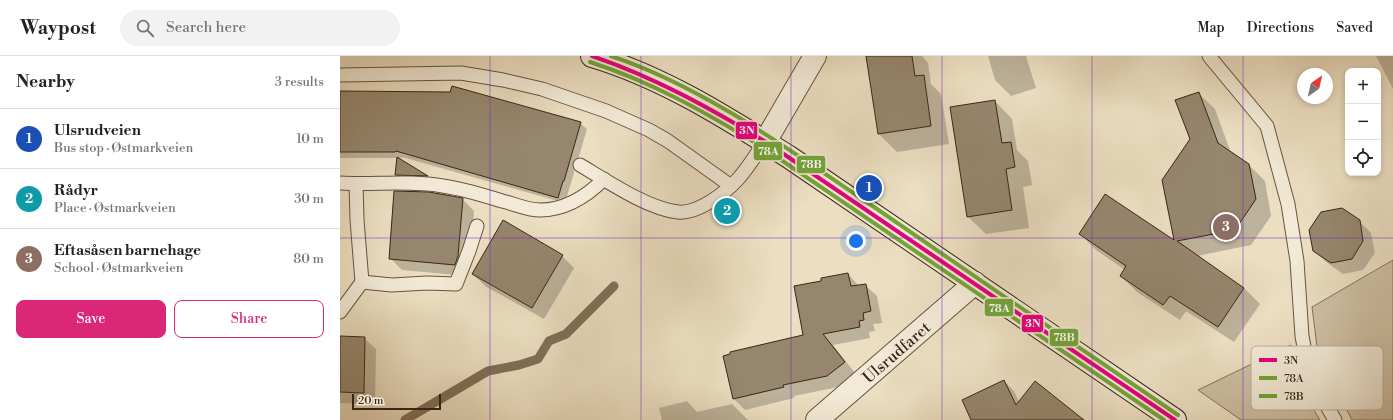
<!DOCTYPE html>
<html lang="en">
<head>
<meta charset="utf-8">
<style>
	body { margin:0; font-family:"Libre Bodoni",serif; background:#f2f2f2; color:#222 }
	.controls { position:absolute; right:12px; top:12px; display:grid; overflow:hidden; border-radius:8px; box-shadow:0 2px 6px #0003 }
	.controls button { width:36px; height:36px; display:grid; place-items:center; padding:0; border:0; border-bottom:1px solid #e0e0e0; background:#fff; color:#222; font:20px sans-serif }
	.compass { position:absolute; left:957px; top:12px; width:36px; height:36px; border-radius:50%; background:#fff; box-shadow:0 2px 6px #0003; rotate:34deg }
	.scale { position:absolute; left:12px; bottom:10px; width:89px; box-sizing:border-box; padding-left:4px; border:2px solid #3a2614; border-top:0; font-size:11px; line-height:14px; white-space:nowrap; color:#3a2614; -webkit-text-stroke:3px #f2ead7; paint-order:stroke }
	.you { position:absolute; left:516px; top:185px; width:14px; height:14px; margin:-10px; border:3px solid #fff; border-radius:50%; background:#1a73e8; box-shadow:0 0 0 6px #1a73e833 }
	.badge { display:grid; place-items:center; width:26px; height:26px; border-radius:50%; background:#db2777; color:#fff; font-size:13px; font-weight:700 }
	.pin { position:absolute; translate:-50% -50%; border:2px solid #fff; box-shadow:0 1px 4px #0006 }
	.list { margin:0; padding:0; list-style:none }
	h2 { display:flex; justify-content:space-between; align-items:center; height:52px; margin:0; padding:0 16px; font-size:17px }
	h2 small { font-size:13px; font-weight:400; color:#767676 }
	.list li { display:grid; grid-template-columns:26px 1fr auto; gap:12px; align-items:center; box-sizing:border-box; height:60px; padding:0 16px; border-top:1px solid #e0e0e0 }
	.list b { display:block; font-size:15px; white-space:nowrap }
	.list p { margin:0; font-size:13px; white-space:nowrap; color:#767676 }
	.list em { font-size:13px; font-style:normal; color:#767676 }
	.actions { display:flex; gap:8px; padding:12px 16px }
	.actions a { flex:1; padding:9px 0; border:1px solid #db2777; border-radius:8px; text-align:center; font-size:14px; color:#db2777 }
	.actions .main { background:#db2777; color:#fff }
	.icon { flex:none; width:22px; height:22px; fill:none; stroke:currentColor; stroke-width:2; stroke-linecap:round; stroke-linejoin:round }
	.map { position:relative; flex:none; width:1053px; height:364px; overflow:hidden }
	header { display:flex; align-items:center; gap:24px; box-sizing:border-box; height:56px; padding:0 20px; background:#fff; border-bottom:1px solid #e0e0e0 }
	header strong { font-size:19px }
	nav { display:flex; gap:22px; margin-inline-start:auto; font-size:14px }
	.search { width:280px; height:36px; background:#f2f2f2; display:flex; align-items:center; gap:10px; box-sizing:border-box; padding:0 14px; border-radius:22px; color:#767676; font-size:15px }
	main { display:flex }
	aside { flex:1; background:#fff }
	.map>svg:first-child { display:block }
	.green { fill:#cdbfa4; stroke:#84725c }
	.shadow { fill:#0003 }
	.lines { fill:none; stroke-linecap:round; stroke-linejoin:round }
	.stream { stroke:#806f58; stroke-width:9 }
	.building { fill:#96866e; stroke:#3a2614 }
	.lane-casing { stroke:#66543f; stroke-width:15 }
	.street-casing { stroke:#66543f; stroke-width:24 }
	.secondary-casing { stroke:#3a2614; stroke-width:24 }
	.lane { stroke:#f2ead7; stroke-width:13 }
	.street { stroke:#f2ead7; stroke-width:22 }
	.secondary { stroke:#f2ead7; stroke-width:22 }
	.bus-1-casing { stroke:#f2ead7; stroke-width:7 }
	.bus-2-casing { stroke:#f2ead7; stroke-width:7 }
	.bus-3-casing { stroke:#f2ead7; stroke-width:7 }
	.bus-1 { stroke:#e5007d; stroke-width:4 }
	.bus-2 { stroke:#74a438; stroke-width:4 }
	.bus-3 { stroke:#74a438; stroke-width:4 }
	.grid { fill:none; stroke:#7b2cbf; stroke-width:1; stroke-opacity:0.55 }
	.labels { text-anchor:middle; stroke-width:4; stroke-linejoin:round; paint-order:stroke }
	.street-label { font-size:16px; fill:#3a2614; stroke:#f2ead7 }
	.key { fill:#f2ead7; stroke:#bbaf9c; stroke-width:1 }
	.key-label { font-size:11px; fill:#3a2614 }
	.line-badge { stroke:#f2ead7; stroke-width:1.5 }
	.badge-label { font-size:11px; text-anchor:middle; font-weight:bold; fill:#fff }
</style>
</head>
<body>
<header>
<strong>Waypost</strong>
<div class="search"><svg class="icon" aria-label="search" viewBox="0 0 24 24"><circle cx="10" cy="10" r="6"/><path d="M15 15l6 6"/></svg>Search here</div>
<nav><a>Map</a><a>Directions</a><a>Saved</a></nav>
</header>
<main>
<aside>
<h2>Nearby<small>3 results</small></h2>
<ul class="list">
<li><span class="badge" style="background:#1a4fb4">1</span><div><b>Ulsrudveien</b><p>Bus stop · Østmarkveien</p></div><em>10 m</em></li>
<li><span class="badge" style="background:#0f9aa8">2</span><div><b>Rådyr</b><p>Place · Østmarkveien</p></div><em>30 m</em></li>
<li><span class="badge" style="background:#8d6e63">3</span><div><b>Eftasåsen barnehage</b><p>School · Østmarkveien</p></div><em>80 m</em></li>
</ul>
<div class="actions"><a class="main">Save</a><a>Share</a></div>
</aside>
<div class="map">
<svg width="1053" height="364" viewBox="0 0 1053 364">
	<rect width="100%" height="100%" fill="#ebdec1"/>
	<filter id="stains"><feTurbulence type="fractalNoise" baseFrequency=".005" numOctaves="4"/><feColorMatrix values="0 0 0 0 .2 0 0 0 0 .09 0 0 0 0 .02 0 0 0 .5 -.17"/></filter>
	<radialGradient id="worn" r=".72"><stop offset=".6" stop-color="#630" stop-opacity="0"/><stop offset="1" stop-color="#630" stop-opacity=".3"/></radialGradient>
	<!-- green -->
	<g class="green">
		<polygon points="1053,204 1053,364 1012,364 978,299 972,251"/>
		<polygon points="951,289 959,329 980,364 901,364 858,334"/>
	</g>
	<!-- shadow -->
	<g class="shadow">
		<polygon points="527,0 582,0 584,2 588,7 591,28 601,38 609,88 557,96 539,78"/>
		<polygon points="648,0 686,0 696,32 671,40 655,24"/>
		<polygon points="1036,0 1053,0 1053,33"/>
		<polygon points="0,36 240,67 247,73 225,147 62,101 61,102 0,102"/>
		<polygon points="858,37 875,53 891,97 908,108 925,125 931,160 911,189 857,200 904,232 920,248 894,286 846,255 840,264 797,236 781,220 785,214 756,194 740,178 835,186"/>
		<polygon points="655,45 672,63 677,94 688,105 692,129 683,131 689,172 646,178 628,161"/>
		<polygon points="58,103 88,121 93,126 63,125 56,119"/>
		<polygon points="122,143 134,155 130,212 127,220 62,214 50,202"/>
		<polygon points="1019,165 1031,177 1035,197 1023,214 1003,218 986,206 974,194"/>
		<polygon points="222,200 234,212 204,263 145,230 133,218"/>
		<polygon points="508,218 519,230 525,229 537,240 542,267 533,268 535,275 529,276 530,282 493,289 515,317 498,331 454,340 454,342 405,354 394,343 464,279 482,226"/>
		<polygon points="0,281 24,282 36,293 35,348 0,347"/>
		<polygon points="664,325 674,335 679,346 743,364 632,364"/>
		<polygon points="347,345 357,356 392,348 408,364 322,364 319,352"/>
	</g>
	<g class="lines">
		<!-- stream -->
		<polyline class="stream" points="65,364 148,315 179,309 198,303 209,285 226,278 274,230"/>
	</g>
	<!-- building -->
	<g class="building">
		<polygon points="526,0 572,0 575,20 584,19 591,70 538,78"/>
		<polygon points="112,30 241,66 224,125 223,125 218,142 56,95 55,96 0,96 0,35 110,36"/>
		<polygon points="859,36 878,87 909,108 916,143 895,174 837,185 904,232 878,271 830,240 823,249 780,220 786,210 739,178 765,138 834,184 822,124 850,83 835,44"/>
		<polygon points="655,44 662,87 671,86 675,111 666,113 672,154 627,161 610,51"/>
		<polygon points="57,101 88,120 55,119"/>
		<polygon points="54,135 89,136 123,142 118,200 115,209 49,203"/>
		<polygon points="1002,152 1020,164 1023,185 1012,203 991,207 973,195 969,174 981,156"/>
		<polygon points="163,164 223,199 192,252 132,218"/>
		<polygon points="508,217 511,230 526,228 531,255 523,257 524,264 519,265 520,271 483,278 505,306 487,320 443,329 444,331 393,343 383,300 390,298 390,296 463,279 454,230 481,225 481,222"/>
		<polygon points="0,280 25,281 24,337 0,336"/>
		<polygon points="664,324 676,349 695,325 744,364 631,364 622,344"/>
	</g>
	<g class="lines">
		<defs>
			<g id="lane">
				<polyline points="869,0 927,70 948,148 957,205 962,280 968,312 978,335 995,364"/>
				<polyline points="0,19 121,17 163,24 202,33 266,55 309,74 328,85 391,130"/>
				<path d="M240,109C267,125 308,153 338,156C358,158 385,137 398,123C408,112 416,98 425,86"/>
				<path d="M0,127C35,129 69,124 103,130C123,133 143,139 162,145C175,148 187,154 200,154C225,154 247,140 264,123"/>
				<polyline points="16,128 17,164 22,226 52,229 87,227 116,228 129,195 137,170"/>
				<polyline points="0,256 22,226"/>
			</g>
			<g id="street">
				<polyline points="425,86 475,0"/>
				<polyline points="477,364 635,227"/>
			</g>
			<path id="secondary" d="M252,0C323,21 387,62 449,101L835,364"/>
		</defs>
		<!-- lane casing -->
		<use href="#lane" class="lane-casing"/>
		<!-- street casing -->
		<use href="#street" class="street-casing"/>
		<!-- secondary casing -->
		<use href="#secondary" class="secondary-casing"/>
		<!-- lane -->
		<use href="#lane" class="lane"/>
		<!-- street -->
		<use href="#street" class="street"/>
		<!-- secondary -->
		<use href="#secondary" class="secondary"/>
		<defs>
			<path id="bus-1" d="M252,0C314,21 370,52 426,86L835,364"/>
			<path id="bus-2" d="M250,6C312,26 367,57 422,91L824,364"/>
			<path id="bus-3" d="M271,0C365,31 455,98 537,153C637,222 738,291 838,359"/>
		</defs>
		<!-- bus-1 casing -->
		<use href="#bus-1" class="bus-1-casing"/>
		<!-- bus-2 casing -->
		<use href="#bus-2" class="bus-2-casing"/>
		<!-- bus-3 casing -->
		<use href="#bus-3" class="bus-3-casing"/>
		<!-- bus-1 -->
		<use href="#bus-1" class="bus-1"/>
		<!-- bus-2 -->
		<use href="#bus-2" class="bus-2"/>
		<!-- bus-3 -->
		<use href="#bus-3" class="bus-3"/>
	</g>
	<!-- grid -->
	<path class="grid" d="M150,0V364M301,0V364M451,0V364M602,0V364M752,0V364M903,0V364M0,182H1053"/>
	<g class="labels">
		<!-- street labels -->
		<g class="street-label">
			<text transform="translate(556 296) rotate(-41)" y="6">Ulsrudfaret</text>
		</g>
	</g>
	<!-- legend -->
	<rect x="911" y="290" width="132" height="64" rx="6" class="key"/>
	<rect x="919" y="302" width="18" height="4" fill="#e5007d"/>
	<rect x="919" y="320" width="18" height="4" fill="#74a438"/>
	<rect x="919" y="338" width="18" height="4" fill="#74a438"/>
	<g class="key-label">
		<text x="944" y="308">3N</text>
		<text x="944" y="326">78A</text>
		<text x="944" y="344">78B</text>
	</g>
	<g class="line-badge">
		<rect x="395" y="65" width="23" height="19" rx="4" fill="#e5007d"/>
		<rect x="413" y="85" width="30" height="20" rx="4" fill="#74a438"/>
		<rect x="456" y="99" width="30" height="19" rx="4" fill="#74a438"/>
		<rect x="644" y="242" width="30" height="19" rx="4" fill="#74a438"/>
		<rect x="681" y="258" width="23" height="19" rx="4" fill="#e5007d"/>
		<rect x="709" y="272" width="30" height="19" rx="4" fill="#74a438"/>
	</g>
	<g class="badge-label">
		<text x="407" y="78">3N</text>
		<text x="428" y="99">78A</text>
		<text x="471" y="112">78B</text>
		<text x="659" y="256">78A</text>
		<text x="693" y="271">3N</text>
		<text x="724" y="285">78B</text>
	</g>
	<rect width="100%" height="100%" filter="url(#stains)"/>
	<rect width="100%" height="100%" fill="url(#worn)"/>
</svg>
<div class="controls">
<button>+</button>
<button>−</button>
<button><svg class="icon" aria-label="locate" viewBox="0 0 24 24"><circle cx="12" cy="12" r="6"/><path d="M12 2v4M12 18v4M2 12h4M18 12h4"/></svg></button>
</div>
<svg class="compass" viewBox="-18 -18 36 36"><path d="M0-13l5 13h-10z" fill="#e53935"/><path d="M0 13l5-13h-10z" fill="#767676"/></svg>
<div class="scale">20 m</div>
<div class="you"></div>
<div class="pin badge" style="left:529px;top:132px;background:#1a4fb4">1</div>
<div class="pin badge" style="left:387px;top:155px;background:#0f9aa8">2</div>
<div class="pin badge" style="left:886px;top:171px;background:#8d6e63">3</div>
</div>
</main>
</body>
</html>
